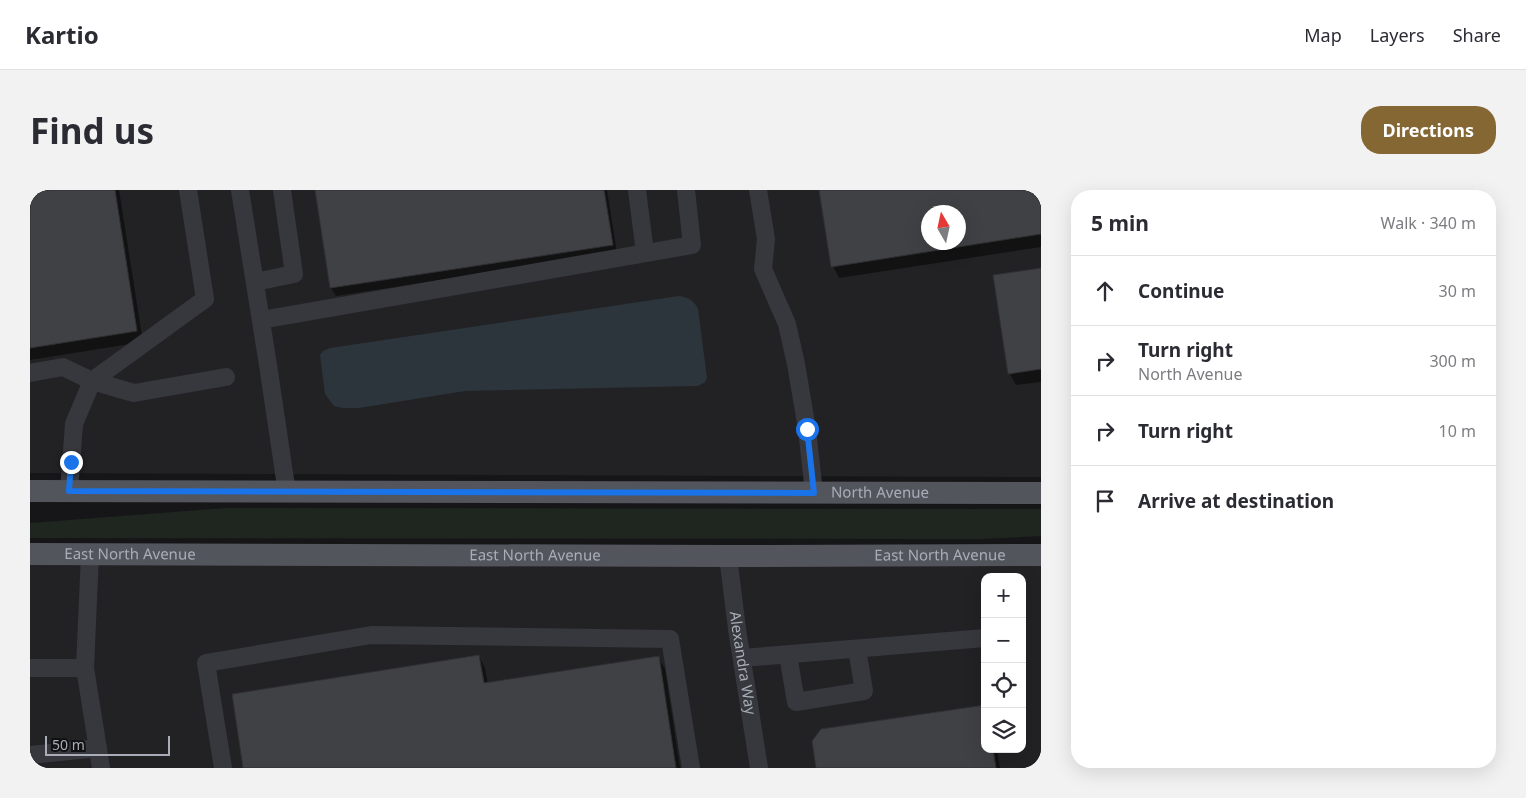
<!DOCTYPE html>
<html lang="en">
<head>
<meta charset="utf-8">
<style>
	body { margin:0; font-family:"Noto Sans",sans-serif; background:#f2f2f3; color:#2b2b33 }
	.controls { position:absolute; right:15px; bottom:15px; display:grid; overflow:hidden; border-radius:10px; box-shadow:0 5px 20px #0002 }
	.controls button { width:45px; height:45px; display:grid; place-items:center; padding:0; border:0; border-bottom:1px solid #e1e1e2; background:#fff; color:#2b2b33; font:25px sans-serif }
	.compass { position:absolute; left:891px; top:15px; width:45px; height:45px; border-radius:50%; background:#fff; box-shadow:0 5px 20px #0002; rotate:351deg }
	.scale { position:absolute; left:15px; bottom:12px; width:125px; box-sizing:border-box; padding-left:5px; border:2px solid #a8adb8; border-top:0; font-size:14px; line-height:18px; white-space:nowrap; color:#a8adb8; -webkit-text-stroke:4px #111113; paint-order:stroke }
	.stop { position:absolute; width:15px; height:15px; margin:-11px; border:4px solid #1a73e8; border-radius:50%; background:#fff }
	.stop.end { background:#1a73e8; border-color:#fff; box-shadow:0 1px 5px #0008 }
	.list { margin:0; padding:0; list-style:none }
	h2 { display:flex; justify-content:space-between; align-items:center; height:65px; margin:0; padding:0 20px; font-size:21px }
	h2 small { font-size:16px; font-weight:400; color:#7c7c81 }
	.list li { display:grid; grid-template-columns:32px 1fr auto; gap:15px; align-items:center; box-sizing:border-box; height:70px; padding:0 20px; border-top:1px solid #e1e1e2 }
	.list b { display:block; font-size:19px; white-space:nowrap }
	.list p { margin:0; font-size:16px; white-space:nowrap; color:#7c7c81 }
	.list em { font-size:16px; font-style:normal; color:#7c7c81 }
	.icon { flex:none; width:28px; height:28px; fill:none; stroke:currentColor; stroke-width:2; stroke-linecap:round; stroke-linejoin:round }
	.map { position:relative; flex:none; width:1011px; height:578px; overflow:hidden; border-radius:20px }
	header { display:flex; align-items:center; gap:30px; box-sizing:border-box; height:70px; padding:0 25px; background:#fff; border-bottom:1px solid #e1e1e2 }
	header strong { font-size:24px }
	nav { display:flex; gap:28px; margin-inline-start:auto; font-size:18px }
	.intro { display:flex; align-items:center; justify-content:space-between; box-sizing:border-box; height:120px; padding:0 30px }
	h1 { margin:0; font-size:35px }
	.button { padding:12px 22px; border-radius:20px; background:#856733; color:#fff; font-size:18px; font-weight:700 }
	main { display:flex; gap:30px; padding:0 30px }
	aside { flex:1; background:#fff; border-radius:20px; box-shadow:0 5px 20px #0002 }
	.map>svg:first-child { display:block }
	.built { fill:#222225; fill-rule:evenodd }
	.green { fill:#1e261f }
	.water { fill:#2c353c }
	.shadow { fill:#0007; fill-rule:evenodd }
	.building { fill:#404145; stroke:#303034; fill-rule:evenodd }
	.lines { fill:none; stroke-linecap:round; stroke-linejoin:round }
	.minor { stroke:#37383d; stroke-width:18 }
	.major { stroke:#53555c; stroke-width:22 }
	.route { stroke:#1a73e8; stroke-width:6 }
	.labels { text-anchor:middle; stroke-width:4; stroke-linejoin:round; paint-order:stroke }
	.street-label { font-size:15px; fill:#a8adb8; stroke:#111113 }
</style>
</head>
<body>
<header>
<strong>Kartio</strong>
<nav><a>Map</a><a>Layers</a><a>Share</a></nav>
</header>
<div class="intro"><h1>Find us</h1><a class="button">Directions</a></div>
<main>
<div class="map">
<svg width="1011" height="578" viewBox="0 0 1011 578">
	<rect width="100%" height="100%" fill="#161618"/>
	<!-- built -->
	<g class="built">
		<path d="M0,0H1011V287L0,283ZM898,22H928V52H898Z"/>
		<path d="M0,375L1011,376V578H0ZM955,387H992V559H955Z"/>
	</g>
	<!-- green -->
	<polygon class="green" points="195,318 1011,319 1011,346 951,349 896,349 0,348 0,333"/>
	<!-- water -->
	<path class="water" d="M649,106C659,108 664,110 668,119L677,188L675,192L668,196L435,201L329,218H313L304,216L295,204L290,165L293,161L300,158Z"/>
	<!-- shadow -->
	<g class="shadow">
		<polygon points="0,0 89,0 113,152 0,170"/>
		<polygon points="286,0 577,0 587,63 306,106 301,98"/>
		<path d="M791,0H1011V57L809,88L803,76ZM898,22H928V52H898Z"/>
		<polygon points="1011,79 1011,192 986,195 980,184 964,86"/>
		<polygon points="449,466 455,478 458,494 628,467 635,479 650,578 215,578"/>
		<polygon points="955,559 967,559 970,578 787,578"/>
	</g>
	<!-- building -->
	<g class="building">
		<polygon points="0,0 85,0 107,141 0,158"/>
		<polygon points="285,0 574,0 583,55 300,98"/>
		<path d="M789,0H1011V44L801,77ZM898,22H928V52H898Z"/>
		<polygon points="1011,78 1011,179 978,184 963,85"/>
		<polygon points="449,465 454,493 629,466 646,578 213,578 202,504"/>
		<polygon points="955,515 955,559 963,559 966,578 786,578 782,551 791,539"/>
	</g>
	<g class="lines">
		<!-- minor -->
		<g class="minor">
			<polyline points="210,0 238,175 257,303"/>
			<polyline points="607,0 615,63"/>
			<polyline points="728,0 736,49 733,79 757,134 766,174 777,239 784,303"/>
			<polyline points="225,92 264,84 252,0"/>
			<polyline points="231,130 662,55 656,0"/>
			<polyline points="0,183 33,177 62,191 104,203 196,187"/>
			<polyline points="39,301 44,234 62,191 175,109 158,0"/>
			<path id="s1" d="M698,366L707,439L729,578"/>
			<polyline points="758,465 766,512 834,501 827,459"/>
			<polyline points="712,468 955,448"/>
			<polyline points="0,478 55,478 60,364"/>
			<polyline points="55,478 71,578"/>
			<polyline points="0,565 68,558"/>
			<polyline points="193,578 176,473 341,445 640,449 661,578"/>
		</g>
		<!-- major -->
		<g class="major">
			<path id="s2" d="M0,301L1011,303"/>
			<path id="s3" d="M0,364L698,366L1011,365"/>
		</g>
	</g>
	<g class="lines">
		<!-- route -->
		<polyline class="route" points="41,272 39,301 784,303 777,239"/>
	</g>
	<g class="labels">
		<!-- street labels -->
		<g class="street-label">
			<text dy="5" stroke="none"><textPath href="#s2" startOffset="850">North Avenue</textPath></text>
			<text dy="5" stroke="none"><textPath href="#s3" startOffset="100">East North Avenue</textPath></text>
			<text dy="5" stroke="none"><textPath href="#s3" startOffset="505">East North Avenue</textPath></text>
			<text dy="5" stroke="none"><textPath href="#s3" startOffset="910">East North Avenue</textPath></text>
			<text dy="5" stroke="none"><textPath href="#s1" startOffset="108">Alexandra Way</textPath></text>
		</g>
	</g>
</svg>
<div class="controls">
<button>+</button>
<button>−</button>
<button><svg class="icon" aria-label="locate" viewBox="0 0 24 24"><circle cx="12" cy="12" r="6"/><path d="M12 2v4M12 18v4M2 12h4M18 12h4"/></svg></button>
<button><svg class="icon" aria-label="layers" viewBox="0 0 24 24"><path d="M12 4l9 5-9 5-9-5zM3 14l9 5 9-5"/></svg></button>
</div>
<svg class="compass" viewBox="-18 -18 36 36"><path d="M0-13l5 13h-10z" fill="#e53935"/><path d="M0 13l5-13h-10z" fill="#7c7c81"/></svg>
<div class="scale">50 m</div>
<div class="stop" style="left:777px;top:239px"></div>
<div class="stop end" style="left:41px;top:272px"></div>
</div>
<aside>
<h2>5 min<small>Walk · 340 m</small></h2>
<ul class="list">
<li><svg class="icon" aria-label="ahead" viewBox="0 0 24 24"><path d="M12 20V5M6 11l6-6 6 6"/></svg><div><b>Continue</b></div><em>30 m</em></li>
<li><svg class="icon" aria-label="right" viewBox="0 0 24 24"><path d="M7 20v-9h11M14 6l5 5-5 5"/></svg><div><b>Turn right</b><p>North Avenue</p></div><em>300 m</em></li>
<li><svg class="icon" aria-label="right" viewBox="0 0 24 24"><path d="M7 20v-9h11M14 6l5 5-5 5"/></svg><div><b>Turn right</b></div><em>10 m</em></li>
<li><svg class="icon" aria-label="arrive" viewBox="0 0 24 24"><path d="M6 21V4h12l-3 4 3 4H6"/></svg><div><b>Arrive at destination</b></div></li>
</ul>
</aside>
</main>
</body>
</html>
